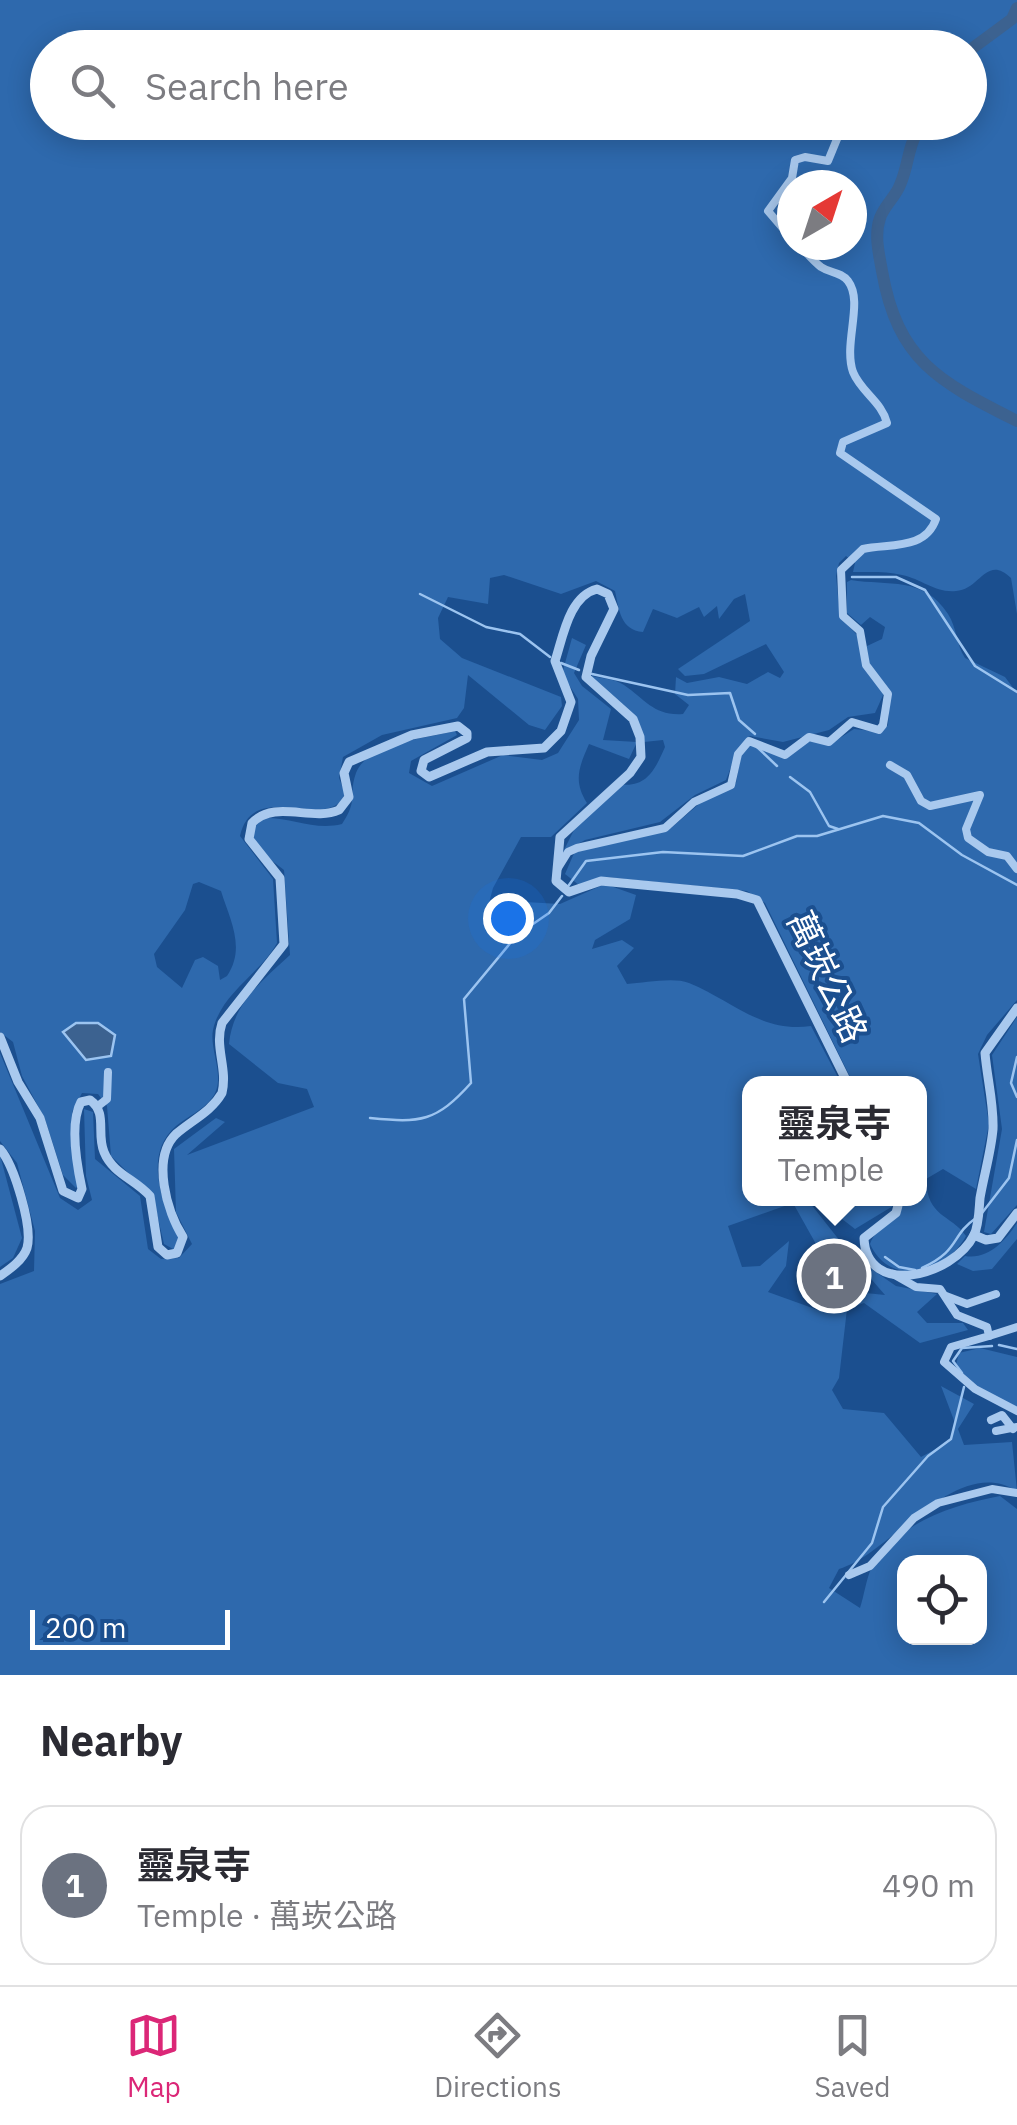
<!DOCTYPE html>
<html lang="en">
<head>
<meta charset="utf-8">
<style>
	body { margin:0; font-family:"IBM Plex Sans","Noto Sans TC",sans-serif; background:#f7f7f7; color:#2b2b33 }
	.controls { position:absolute; right:30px; bottom:30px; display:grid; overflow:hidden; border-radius:20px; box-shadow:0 5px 25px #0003 }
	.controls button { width:90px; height:90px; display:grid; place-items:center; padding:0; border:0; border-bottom:2px solid #e1e1e2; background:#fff; color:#2b2b33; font:50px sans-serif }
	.compass { position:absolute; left:777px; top:170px; width:90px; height:90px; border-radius:50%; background:#fff; box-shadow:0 5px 25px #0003; rotate:39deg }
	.scale { position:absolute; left:30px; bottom:25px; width:200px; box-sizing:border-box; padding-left:10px; border:5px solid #fff; border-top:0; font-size:28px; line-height:35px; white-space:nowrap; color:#fff; -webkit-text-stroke:8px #1b4f8f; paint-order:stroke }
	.you { position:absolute; left:508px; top:918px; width:35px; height:35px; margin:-25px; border:8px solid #fff; border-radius:50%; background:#1a73e8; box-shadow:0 0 0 15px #1a73e833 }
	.badge { display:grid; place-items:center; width:65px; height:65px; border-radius:50%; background:#db2777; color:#fff; font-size:32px; font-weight:700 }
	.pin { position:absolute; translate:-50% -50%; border:5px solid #fff; box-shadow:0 2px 10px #0006 }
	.popup { position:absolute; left:742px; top:1076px; width:185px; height:130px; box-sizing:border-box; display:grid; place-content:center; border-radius:20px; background:#fff; filter:drop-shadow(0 2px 8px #0005); font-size:32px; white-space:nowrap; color:#7c7c81 }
	.popup b { font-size:38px; color:#2b2b33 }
	.popup::after { content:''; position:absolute; left:50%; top:100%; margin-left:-20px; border:20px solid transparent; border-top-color:#fff }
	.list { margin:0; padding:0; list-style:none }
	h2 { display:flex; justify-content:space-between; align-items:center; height:130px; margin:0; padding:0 40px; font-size:42px }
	h2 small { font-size:32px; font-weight:400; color:#7c7c81 }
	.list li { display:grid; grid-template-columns:65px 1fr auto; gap:30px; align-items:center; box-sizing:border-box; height:160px; margin:0 20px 20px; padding:0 20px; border:2px solid #e1e1e2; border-radius:30px }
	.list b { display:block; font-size:38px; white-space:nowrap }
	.list p { margin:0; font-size:32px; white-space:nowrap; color:#7c7c81 }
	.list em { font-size:32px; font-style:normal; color:#7c7c81 }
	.icon { flex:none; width:55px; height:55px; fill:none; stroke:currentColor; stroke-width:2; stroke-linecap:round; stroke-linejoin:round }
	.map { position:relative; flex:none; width:1017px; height:1675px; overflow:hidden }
	.search { position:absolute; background:#fff; box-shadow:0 5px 25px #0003; left:30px; right:30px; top:30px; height:110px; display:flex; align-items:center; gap:25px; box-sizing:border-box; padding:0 35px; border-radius:55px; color:#7c7c81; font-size:38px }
	.sheet { height:310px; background:#fff }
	nav { display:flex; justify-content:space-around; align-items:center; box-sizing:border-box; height:140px; border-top:2px solid #e1e1e2; background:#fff; font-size:28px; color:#7c7c81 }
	nav a { display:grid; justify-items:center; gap:5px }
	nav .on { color:#db2777 }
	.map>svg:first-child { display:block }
	.green { fill:#2e69ad; fill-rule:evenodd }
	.water { fill:#3c6290; stroke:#9cc4f0; stroke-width:2.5 }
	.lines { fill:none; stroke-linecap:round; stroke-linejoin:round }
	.stream { stroke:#9cc4f0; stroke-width:2.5 }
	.river { stroke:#3c6290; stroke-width:12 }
	.minor { stroke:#a9c9ee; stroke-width:8 }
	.tertiary { stroke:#a9c9ee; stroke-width:9 }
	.labels { text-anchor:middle; stroke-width:8; stroke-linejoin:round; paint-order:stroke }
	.street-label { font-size:35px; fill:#fff; stroke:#1b4f8f }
</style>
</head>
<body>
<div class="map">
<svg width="1017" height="1675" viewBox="0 0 1017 1675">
	<rect width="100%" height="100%" fill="#1b4f8f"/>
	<!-- green -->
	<g class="green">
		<path d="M0,0H1017V614L1011,578C986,554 980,590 956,591C935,593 922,579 902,575C887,571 869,572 853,572L855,563L846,556L839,563L836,576L840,617L858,636L863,663L884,693L875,713L848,717L829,730L783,742L750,736L738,749L726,780L695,795L660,822L585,840L563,852L575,828L618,784C646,789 655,770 665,747L663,740L644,742C641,712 610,697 591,676C601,678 615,679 624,685C646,700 654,716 683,714L689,705L675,694L676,677L687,683L719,677L747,684L768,672L780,678L784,672L766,644L704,674L685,676L678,669L750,621L745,594L734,599L719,619L717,606L704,617L699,607L677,618L653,609L643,632C620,630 619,609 615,591L596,581L561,594L504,575L490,578L488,604L448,597L438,618L440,639L462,658L561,697L562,706L545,730L529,725L468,675L464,708L457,718L382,735L343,757L339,778L345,793C331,835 253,776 240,836L273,879L277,943C261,973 221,993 213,1030C209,1051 227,1078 212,1098C203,1110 187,1117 176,1126C141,1156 164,1208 181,1241L175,1250L164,1244L153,1197L111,1156L107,1106L98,1094L82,1093L72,1112L78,1186L76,1188L63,1175L45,1119L22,1076L13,1042L0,1032ZM48,48H970V122H48ZM792,185H852V245H792ZM199,882L221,891C230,920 246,948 227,976L220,980L218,966L203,957L195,960L182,988L157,967L154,954L185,910L193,884Z"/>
		<path d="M851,580C888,586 924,576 948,614C957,628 956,644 965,658L1005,677L1017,693V1000L987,1035L978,1054L989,1124L976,1189L943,1169L926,1179C927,1218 951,1214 966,1236C946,1273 891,1289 870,1244C877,1224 900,1221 905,1199L919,1198V1084L853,1083L765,903L747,891L606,877L579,885L565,874L575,851L671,828L699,804L736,783L741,755L750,744L776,754L811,741L829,745L854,729L881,732L888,725L890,692L868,664L867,646L882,639L885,627L870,617L861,625L847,613V582Z"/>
		<path d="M572,638L586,645L574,673L582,686L611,709L603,740L637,742L629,759L589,744C579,767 573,781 587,803L551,837H521L493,888L486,914L525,902L560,904L605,884L636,895L630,919L595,940L592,949L622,940L634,948L617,966L627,984C645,983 673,977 689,983C733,1001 761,1033 811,1026L841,1083L749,1084V1198L893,1199V1206L855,1229L820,1202L810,1203L840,1241L821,1253L793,1203L728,1226L742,1267L760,1266L789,1241L786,1266L768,1292L818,1310L856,1292L885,1295L866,1273L867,1266L896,1286L937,1294L917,1312L927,1323H963L968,1330L920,1343L864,1303L847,1309L839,1378L832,1390L843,1409L884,1413L921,1457L949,1442L955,1423L941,1386L974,1404L958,1429L964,1445L1012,1442L1017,1491C956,1453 891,1554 839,1569L829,1588L860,1608C864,1596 866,1580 871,1569C897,1522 953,1505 1000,1496L1017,1509V1675H0V1284L34,1271L35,1231L17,1163L0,1141V1053L60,1198L78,1210L92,1200L86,1176L84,1109L93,1112L95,1159L140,1196L148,1249L161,1259L179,1258L192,1244L176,1212L174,1149L216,1118L225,1122L187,1155L314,1107L307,1089L278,1083L229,1044C233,1003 261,982 290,955L284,870L250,844L249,833L263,818C292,817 314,831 342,824C359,799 348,795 356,773C367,743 428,738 455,731L457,735L411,761L409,773L432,786L503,755L542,760L558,753L579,720L578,699L562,674ZM904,1562H980V1638H904Z"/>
		<polygon points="1017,1017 1017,1205 991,1234 984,1232 1002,1129 992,1055"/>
		<polygon points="0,1155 22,1238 13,1258 0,1267"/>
		<path d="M1017,1223V1239L992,1269L973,1271L957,1264L965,1256C988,1260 1005,1241 1017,1223Z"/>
		<polygon points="980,1348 1017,1357 1017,1410 970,1386 956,1365 959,1353"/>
	</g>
	<!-- water -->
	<polygon class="water" points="76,1023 98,1023 115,1035 111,1056 86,1060 63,1032"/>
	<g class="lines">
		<!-- stream -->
		<g class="stream">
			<polyline points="852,577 896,577 925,590 975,666 1017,692"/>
			<polyline points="420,594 486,627 520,634 550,657"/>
			<polyline points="561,663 579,670"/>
			<polyline points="592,674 688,695 730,693 739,720 755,734"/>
			<polyline points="757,747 777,766"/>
			<polyline points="790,777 810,792 829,826 838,829"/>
			<polyline points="569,885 586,861 663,852 743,856 797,836 817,836 883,816 919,823 962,855 1017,885"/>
			<polyline points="1017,1057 1011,1083 1017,1097"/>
			<path d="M370,1118C421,1123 436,1122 471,1083L464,999L517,935L549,913L562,896"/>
			<polyline points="982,1213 1009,1178 1017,1140"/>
			<polyline points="885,1257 899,1267 915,1270"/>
			<path d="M922,1268C961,1250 950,1236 976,1218"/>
			<polyline points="999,1345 1017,1349"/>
			<polyline points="962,1373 953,1361 962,1348 992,1346"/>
			<polyline points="824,1602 872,1543 883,1507 928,1456 951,1439 964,1387"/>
		</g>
		<!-- river -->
		<g class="river">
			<polyline points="970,50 1012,19 1017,8"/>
			<path d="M925,122C907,140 910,163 900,185C896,196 884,206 880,218C874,235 879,254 882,271C898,362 940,382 1017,421"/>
		</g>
		<!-- minor -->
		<g class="minor">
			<polyline points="792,239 768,211 792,178 795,160 805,157 828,161 844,122"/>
			<polyline points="890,765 907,775 921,801 930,806 980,795 966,829 968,838 988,852 1007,856 1017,869"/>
			<path d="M558,868L568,852L577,848L665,828L694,802L731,785L738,754L749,741L785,755L809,737L829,742L852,722L879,730L883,725L888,694L866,665L860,631L843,616L841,570L863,549C888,543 925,551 936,519L840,453L843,442L887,423C882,402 861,392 853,372C843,343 864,302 848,281C841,272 830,273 821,267C813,261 806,252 799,245"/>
			<polyline points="98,1106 107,1099 108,1072"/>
			<polyline points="893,1274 916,1287 940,1289 957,1315 987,1327 989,1336 951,1347 944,1362 975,1389 1017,1411"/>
			<polyline points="946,1296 967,1304 996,1294"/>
			<polyline points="989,1336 1017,1327"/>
			<polyline points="991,1420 1002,1415 1013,1429"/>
			<polyline points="996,1431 1017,1427"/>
			<polyline points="849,1575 870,1566 914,1518 938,1503 992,1489 1017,1493"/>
		</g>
		<!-- tertiary -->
		<g class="tertiary">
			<path d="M0,1037L18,1082L40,1118L63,1191L78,1198L82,1189C77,1166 69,1124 81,1102L90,1100C108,1113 96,1133 104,1152C113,1174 135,1179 150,1196L158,1247L167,1255L177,1253L183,1237C167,1212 151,1158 176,1134C192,1120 211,1112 222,1093C228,1068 214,1047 222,1023L284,944L280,878L249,839L252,823C275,799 312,822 339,810L349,797L344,773L349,762L412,735L458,726L467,733V738L424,760L421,771L429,777L487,752L544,748L561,731L571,702L555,661C563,637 569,596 597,589L608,594L614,609L591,656L586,677L633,719L640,737L641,757L630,773L560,837L556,881L569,892L601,881L737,894L757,900L848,1084"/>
			<path d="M0,1149C14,1165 33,1227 27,1248C23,1260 10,1269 0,1276"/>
			<path d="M900,1198L896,1213L864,1238C866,1298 953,1277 974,1235C979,1225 979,1209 980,1198C984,1175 991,1152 993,1129C994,1104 987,1078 985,1053L1017,1008"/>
			<polyline points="974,1235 986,1240 998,1238 1017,1213"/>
		</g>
	</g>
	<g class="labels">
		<!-- street labels -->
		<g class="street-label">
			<text transform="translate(827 977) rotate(65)" y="12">萬崁公路</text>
		</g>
	</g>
</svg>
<div class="controls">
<button><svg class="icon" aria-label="locate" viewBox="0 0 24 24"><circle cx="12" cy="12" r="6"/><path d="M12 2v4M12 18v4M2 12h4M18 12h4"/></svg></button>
</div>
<svg class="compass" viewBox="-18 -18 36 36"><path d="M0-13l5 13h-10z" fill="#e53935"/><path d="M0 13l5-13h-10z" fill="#7c7c81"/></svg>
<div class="scale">200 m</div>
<div class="you"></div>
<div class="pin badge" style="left:834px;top:1276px;background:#6b7280">1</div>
<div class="popup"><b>靈泉寺</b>Temple</div>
<div class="search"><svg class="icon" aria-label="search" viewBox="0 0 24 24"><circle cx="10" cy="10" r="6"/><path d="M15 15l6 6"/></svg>Search here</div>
</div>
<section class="sheet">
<h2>Nearby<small></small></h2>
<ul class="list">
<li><span class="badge" style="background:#6b7280">1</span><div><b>靈泉寺</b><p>Temple · 萬崁公路</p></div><em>490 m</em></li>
</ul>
</section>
<nav>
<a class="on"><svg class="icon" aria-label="map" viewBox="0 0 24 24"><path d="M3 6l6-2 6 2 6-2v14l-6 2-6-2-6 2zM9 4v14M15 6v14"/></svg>Map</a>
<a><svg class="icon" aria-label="directions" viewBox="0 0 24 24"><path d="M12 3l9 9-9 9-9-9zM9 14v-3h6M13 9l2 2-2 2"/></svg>Directions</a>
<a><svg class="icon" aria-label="saved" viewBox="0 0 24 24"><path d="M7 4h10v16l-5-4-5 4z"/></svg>Saved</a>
</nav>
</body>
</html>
